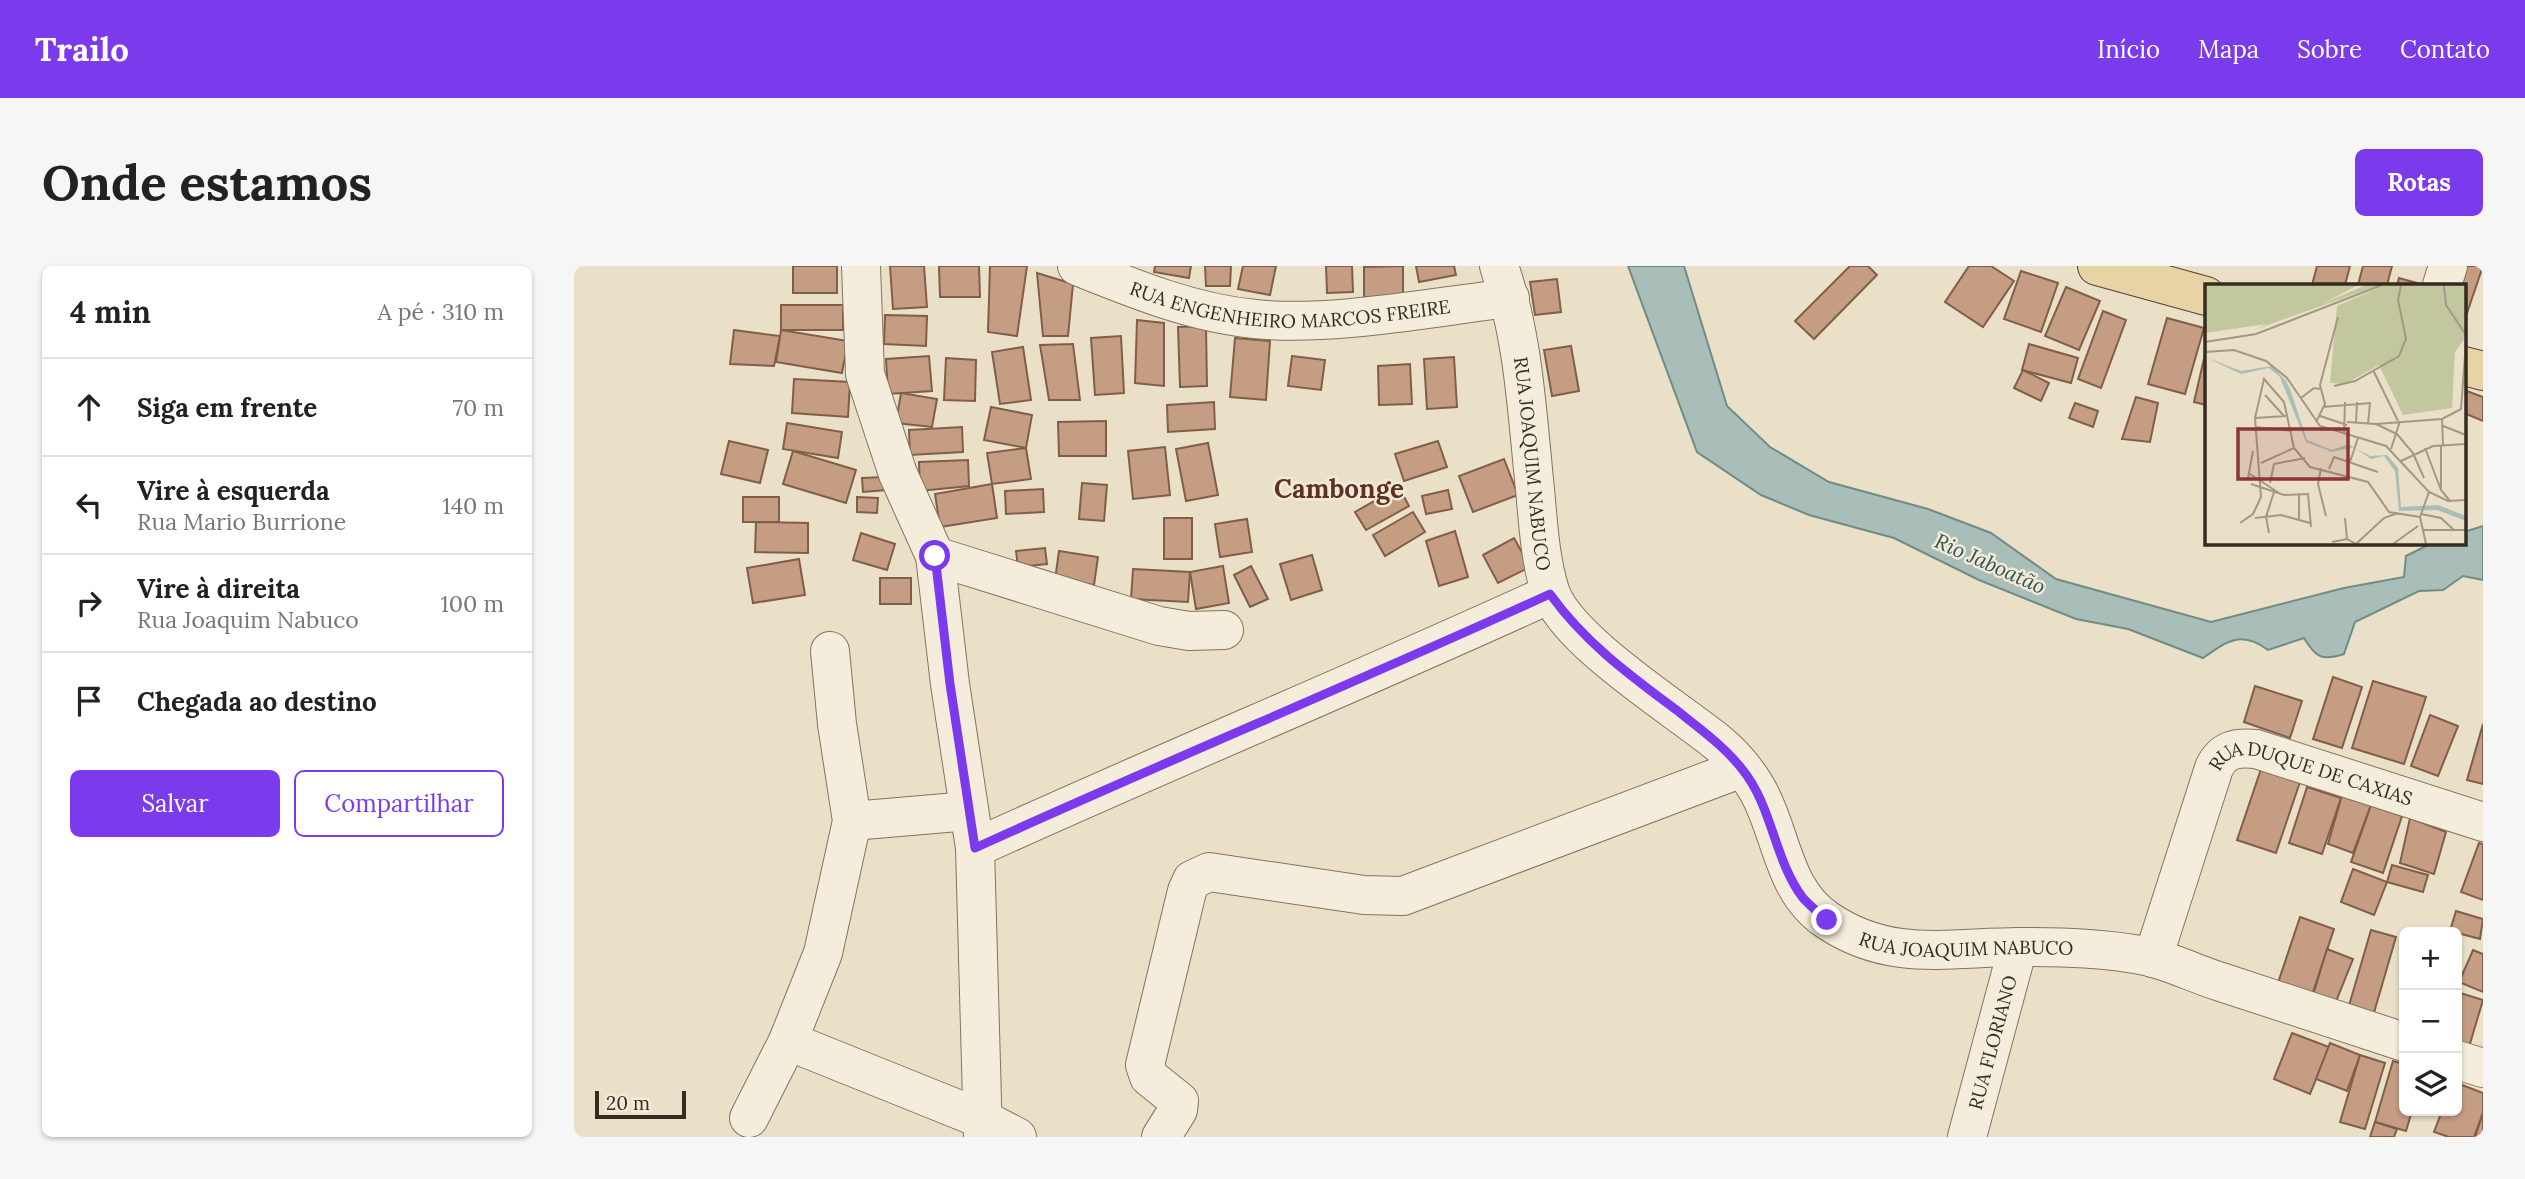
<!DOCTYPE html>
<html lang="pt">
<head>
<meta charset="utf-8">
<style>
	body { margin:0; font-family:Lora,serif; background:#f6f6f6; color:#222 }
	.controls { position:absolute; right:21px; bottom:21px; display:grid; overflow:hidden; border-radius:10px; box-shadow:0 2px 5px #0004 }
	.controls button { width:63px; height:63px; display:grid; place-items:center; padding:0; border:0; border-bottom:2px solid #e0e0e0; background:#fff; color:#222; font:35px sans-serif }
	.scale { position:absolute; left:21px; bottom:18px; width:91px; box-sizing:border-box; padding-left:7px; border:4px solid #362b21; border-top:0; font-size:19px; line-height:24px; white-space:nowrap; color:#362b21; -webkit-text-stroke:5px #f2ead7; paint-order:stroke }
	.stop { position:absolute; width:21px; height:21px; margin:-16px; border:5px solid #7c3aed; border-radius:50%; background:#fff }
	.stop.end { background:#7c3aed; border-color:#fff; box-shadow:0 2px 7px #0008 }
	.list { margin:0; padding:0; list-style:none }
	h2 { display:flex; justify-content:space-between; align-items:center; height:91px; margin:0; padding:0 28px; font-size:30px }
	h2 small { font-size:23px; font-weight:400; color:#767676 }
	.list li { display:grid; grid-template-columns:46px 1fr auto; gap:21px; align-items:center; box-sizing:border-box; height:98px; padding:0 28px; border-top:2px solid #e0e0e0 }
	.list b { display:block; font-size:26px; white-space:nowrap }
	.list p { margin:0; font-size:23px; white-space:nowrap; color:#767676 }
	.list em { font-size:23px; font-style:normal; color:#767676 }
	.actions { display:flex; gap:14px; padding:21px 28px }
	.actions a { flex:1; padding:16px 0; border:2px solid #7c3aed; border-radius:10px; text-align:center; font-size:24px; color:#7c3aed }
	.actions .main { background:#7c3aed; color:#fff }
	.icon { flex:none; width:38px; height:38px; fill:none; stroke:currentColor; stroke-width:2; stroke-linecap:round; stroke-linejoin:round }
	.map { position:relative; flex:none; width:1909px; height:871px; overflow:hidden; border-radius:10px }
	header { display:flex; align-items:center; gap:42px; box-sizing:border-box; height:98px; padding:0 35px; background:#7c3aed; color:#fff }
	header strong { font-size:33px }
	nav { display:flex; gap:38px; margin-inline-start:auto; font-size:24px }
	.intro { display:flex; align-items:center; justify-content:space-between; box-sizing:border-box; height:168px; padding:0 42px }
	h1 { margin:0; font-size:49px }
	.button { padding:18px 32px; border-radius:10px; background:#7c3aed; color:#fff; font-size:24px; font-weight:700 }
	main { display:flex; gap:42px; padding:0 42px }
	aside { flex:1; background:#fff; border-radius:10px; box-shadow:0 2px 5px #0004 }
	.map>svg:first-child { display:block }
	.water { fill:#a9beb8; stroke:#708c85; stroke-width:2 }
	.building { fill:#c49d82; stroke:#815e48; stroke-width:2 }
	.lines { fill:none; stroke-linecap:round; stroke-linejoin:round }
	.minor-casing { stroke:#84735f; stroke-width:40 }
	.major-casing { stroke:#534133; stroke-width:40 }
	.minor { stroke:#f5eddb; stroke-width:38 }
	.major { stroke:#e8d3a5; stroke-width:38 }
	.route { stroke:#7c3aed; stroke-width:9 }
	.labels { text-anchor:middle; stroke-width:5; stroke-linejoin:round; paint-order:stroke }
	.street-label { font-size:19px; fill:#362b21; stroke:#f2ead7 }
	.water-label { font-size:21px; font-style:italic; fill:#325452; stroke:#f2ead7 }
	.district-label { font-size:26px; font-weight:bold; fill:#5e3125; stroke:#f2ead7 }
	.inset-road { fill:none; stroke:#a29885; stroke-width:2 }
	.view { fill:#8d3537; fill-opacity:0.15; stroke:#8d3537; stroke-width:3.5 }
	.inset-edge { fill:none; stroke:#362b21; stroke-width:3.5 }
</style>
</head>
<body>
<header>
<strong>Trailo</strong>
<nav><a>Início</a><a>Mapa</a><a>Sobre</a><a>Contato</a></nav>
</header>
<div class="intro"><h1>Onde estamos</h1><a class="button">Rotas</a></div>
<main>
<aside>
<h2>4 min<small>A pé · 310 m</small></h2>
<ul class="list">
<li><svg class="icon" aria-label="ahead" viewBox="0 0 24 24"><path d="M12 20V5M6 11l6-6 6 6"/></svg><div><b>Siga em frente</b></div><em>70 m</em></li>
<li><svg class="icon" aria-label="left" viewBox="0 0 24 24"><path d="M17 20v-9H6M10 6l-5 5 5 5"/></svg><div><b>Vire à esquerda</b><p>Rua Mario Burrione</p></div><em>140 m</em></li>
<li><svg class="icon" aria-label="right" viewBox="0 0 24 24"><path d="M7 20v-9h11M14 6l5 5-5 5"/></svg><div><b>Vire à direita</b><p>Rua Joaquim Nabuco</p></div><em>100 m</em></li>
<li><svg class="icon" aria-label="arrive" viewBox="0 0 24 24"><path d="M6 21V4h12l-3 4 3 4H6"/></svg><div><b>Chegada ao destino</b></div></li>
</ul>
<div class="actions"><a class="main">Salvar</a><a>Compartilhar</a></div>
</aside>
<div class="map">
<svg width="1909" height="871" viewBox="0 0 1909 871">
	<rect width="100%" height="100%" fill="#eae0c8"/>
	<!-- water -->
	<path class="water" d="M1054,0H1110L1153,140L1196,181L1255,216L1354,243L1417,267L1482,313L1637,356L1770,322L1830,311L1832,290L1858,277L1890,276V266L1909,260V314L1889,310L1869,324L1845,325L1781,356L1770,388C1748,395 1742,392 1730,372L1694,384C1667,364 1653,375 1629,392L1554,363L1502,353L1405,314L1320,272L1235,249L1187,229L1123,186Z"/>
	<!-- building -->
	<g class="building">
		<rect x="219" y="0" width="44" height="27"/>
		<polygon points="316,0 350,0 353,41 319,43"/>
		<polygon points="365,0 405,0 406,31 366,31"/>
		<polygon points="416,0 453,0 443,70 414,66"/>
		<polygon points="581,0 617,0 615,12 580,6"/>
		<polygon points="631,0 657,0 656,20 632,20"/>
		<polygon points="669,0 702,0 696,29 664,23"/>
		<polygon points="752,0 778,0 779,26 753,27"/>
		<polygon points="829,0 829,31 790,31 790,1"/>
		<polygon points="842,0 880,0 882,9 845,16"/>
		<polygon points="1276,0 1294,0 1303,9 1240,73 1221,55"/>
		<polygon points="1395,0 1417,0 1440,15 1409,61 1371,36"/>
		<polygon points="1743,0 1776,0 1771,19 1738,19"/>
		<polygon points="1789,0 1818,0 1813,19 1784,19"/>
		<polygon points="1880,0 1909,0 1890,56 1890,19 1873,19"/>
		<polygon points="1447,5 1484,17 1467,66 1430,53"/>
		<polygon points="463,7 499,18 494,70 469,70"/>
		<polygon points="1825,12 1850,19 1823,19"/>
		<polygon points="983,13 987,46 961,49 956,16"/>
		<polygon points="1492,21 1526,35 1505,84 1471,70"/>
		<rect x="207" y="39" width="62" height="25"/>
		<polygon points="1529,45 1552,54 1527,122 1504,113"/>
		<polygon points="311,49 353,50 352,80 310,78"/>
		<polygon points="1593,52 1630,62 1611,128 1574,118"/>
		<polygon points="563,54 590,57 590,120 561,117"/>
		<polygon points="632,60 633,120 606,121 604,61"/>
		<polygon points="160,64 206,70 200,100 156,98"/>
		<polygon points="207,64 274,75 268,107 202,96"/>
		<polygon points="547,70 550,127 521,129 517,72"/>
		<polygon points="661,72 696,75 692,134 656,131"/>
		<polygon points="499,78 506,134 475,134 466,79"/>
		<polygon points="1455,78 1504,92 1497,117 1448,104"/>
		<polygon points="997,80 1005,125 978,130 970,84"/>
		<polygon points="449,81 457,134 426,138 418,86"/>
		<polygon points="1632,84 1632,139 1620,136"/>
		<polygon points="355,90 358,125 314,128 312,93"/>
		<polygon points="718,90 751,94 747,124 714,120"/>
		<polygon points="880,91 883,141 853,143 850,93"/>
		<polygon points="372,92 402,94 401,135 370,134"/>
		<polygon points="836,98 838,138 805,139 804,100"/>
		<polygon points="1449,104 1475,117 1467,135 1440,122"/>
		<polygon points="220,113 276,116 274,151 218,147"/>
		<polygon points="1890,124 1909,131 1909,155 1890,147"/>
		<polygon points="327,127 363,133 358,161 322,157"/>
		<polygon points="1562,131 1584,137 1576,176 1548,173"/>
		<polygon points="640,136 641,163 594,166 593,139"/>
		<polygon points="1501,137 1524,145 1519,161 1495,152"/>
		<polygon points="417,141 458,149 452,182 410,174"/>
		<polygon points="532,155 532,190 485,190 484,156"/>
		<polygon points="213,157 268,166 264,192 209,183"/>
		<polygon points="388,161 389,186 336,189 335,164"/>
		<polygon points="155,175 194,184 186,217 147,208"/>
		<polygon points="864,175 873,201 830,215 821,188"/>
		<polygon points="634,177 644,229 612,235 602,183"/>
		<polygon points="591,181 596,229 559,233 554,185"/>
		<polygon points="452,182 457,213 418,218 413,187"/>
		<polygon points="219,185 282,204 272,237 209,218"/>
		<polygon points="930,193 944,229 899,246 885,210"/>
		<polygon points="394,194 395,220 346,225 345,196"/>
		<polygon points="312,211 313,224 289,226 288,212"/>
		<polygon points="508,217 533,219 530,255 505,253"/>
		<polygon points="418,218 423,252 366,261 361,228"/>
		<polygon points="825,221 835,240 792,264 781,246"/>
		<polygon points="469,223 470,246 432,248 431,225"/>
		<polygon points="874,224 878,243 852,248 848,230"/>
		<rect x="169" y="231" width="36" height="25"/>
		<polygon points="283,231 304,232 303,247 283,246"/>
		<polygon points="839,246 851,266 811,290 799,269"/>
		<rect x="590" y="252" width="28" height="41"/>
		<polygon points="673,253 678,286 646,291 641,258"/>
		<polygon points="182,256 234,257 234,287 181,286"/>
		<polygon points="881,265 894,311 865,320 852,275"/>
		<polygon points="287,267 321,278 313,304 279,294"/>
		<polygon points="940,272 956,301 924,317 909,289"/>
		<polygon points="471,282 473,298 444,301 442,285"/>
		<polygon points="485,285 524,291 520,319 481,314"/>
		<polygon points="738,289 748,324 717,334 706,298"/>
		<polygon points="225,293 231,329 179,337 173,302"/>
		<polygon points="649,300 655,337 622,343 616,306"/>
		<polygon points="677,300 694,333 676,341 660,309"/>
		<polygon points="559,303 616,306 614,336 557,333"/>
		<rect x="306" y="312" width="31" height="26"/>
		<polygon points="1759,411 1788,421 1768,482 1739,473"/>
		<polygon points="1799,415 1852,431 1830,498 1778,482"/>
		<polygon points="1681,420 1728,435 1716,472 1670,456"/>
		<polygon points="1856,449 1884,460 1864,510 1837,500"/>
		<polygon points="1909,458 1909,518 1893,514"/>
		<polygon points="1687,503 1726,516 1702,587 1663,574"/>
		<polygon points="1733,521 1767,532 1748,588 1715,577"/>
		<polygon points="1768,529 1797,539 1779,587 1754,578"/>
		<polygon points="1797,539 1828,550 1809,607 1777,596"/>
		<polygon points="1836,552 1872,566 1860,608 1826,597"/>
		<polygon points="1905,577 1909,578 1909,634 1887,626"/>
		<polygon points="1818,599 1854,609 1849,626 1813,616"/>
		<polygon points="1779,603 1813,616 1800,649 1767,636"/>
		<polygon points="1882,645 1909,653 1906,673 1876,665"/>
		<polygon points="1726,651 1760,663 1738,729 1704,717"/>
		<polygon points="1797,664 1822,671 1799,750 1774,743"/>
		<polygon points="1753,683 1779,693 1761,738 1739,729"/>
		<polygon points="1899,684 1909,688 1909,726 1885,716"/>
		<polygon points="1883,726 1909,734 1895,781 1883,777"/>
		<polygon points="1718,767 1755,781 1736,828 1700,813"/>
		<polygon points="1756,777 1786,789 1773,825 1742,813"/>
		<polygon points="1786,789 1811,797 1791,863 1766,856"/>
		<polygon points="1819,795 1830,798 1830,845 1838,845 1832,865 1801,856"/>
		<polygon points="1883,817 1909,827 1909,847 1900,871 1875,871 1860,866 1868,845 1883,845"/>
		<polygon points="1909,847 1909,871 1901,871"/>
		<polygon points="1801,856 1823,863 1820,871 1796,871"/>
	</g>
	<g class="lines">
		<defs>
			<g id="minor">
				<polyline points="287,0 291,108 324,208 361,290 376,418 401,582 409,871"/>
				<path id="s1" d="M503,0C560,23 619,47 681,53C757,61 858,41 936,32"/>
				<path id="s2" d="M925,0C950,72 953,148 961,223C964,256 966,293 976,325C992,374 1101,442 1143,476C1158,488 1173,506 1183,523C1208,566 1208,624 1253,654C1316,697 1376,681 1446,681C1489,681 1534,682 1576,691C1600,697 1624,709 1647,716C1708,736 1769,756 1830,776"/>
				<polyline points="1868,19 1874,0"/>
				<polyline points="361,290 585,360 615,365 650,364"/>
				<polyline points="278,555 395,545"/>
				<path d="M401,582C592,495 786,415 976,328"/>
				<path id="s3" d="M1579,692L1640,502C1649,483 1663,481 1682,483L1909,556"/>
				<polyline points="214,775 408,853 443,871"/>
				<polyline points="1883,794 1909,802"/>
				<polyline points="175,852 214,775 249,687 278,555 263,458 256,385"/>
				<polyline points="587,871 604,844 605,835 575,811 571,799 613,625 618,614 635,606 790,629 829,630 1168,502"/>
				<path id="s4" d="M1393,871L1444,681"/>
			</g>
			<g id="major">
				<polyline points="1523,0 1632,30"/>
				<polyline points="1890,100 1909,105"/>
			</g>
		</defs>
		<!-- minor casing -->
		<use href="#minor" class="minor-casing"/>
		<!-- major casing -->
		<use href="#major" class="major-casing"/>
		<!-- minor -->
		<use href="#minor" class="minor"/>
		<!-- major -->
		<use href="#major" class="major"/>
	</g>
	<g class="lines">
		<!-- route -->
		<path class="route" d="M361,290L376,418L401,582C592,495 786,415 976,328C1011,377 1057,410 1105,446C1127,464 1150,480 1168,503C1199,541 1200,594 1229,632C1236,640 1245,647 1253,654"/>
	</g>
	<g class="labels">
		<!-- street labels -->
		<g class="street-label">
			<text dy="7" stroke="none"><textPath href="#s1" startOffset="220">RUA ENGENHEIRO MARCOS FREIRE</textPath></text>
			<text dy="7" stroke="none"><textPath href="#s2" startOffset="201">RUA JOAQUIM NABUCO</textPath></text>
			<text dy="7" stroke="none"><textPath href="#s3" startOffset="306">RUA DUQUE DE CAXIAS</textPath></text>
			<text dy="7" stroke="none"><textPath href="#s2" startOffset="915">RUA JOAQUIM NABUCO</textPath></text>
			<text dy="7" stroke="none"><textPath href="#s4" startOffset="98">RUA FLORIANO</textPath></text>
		</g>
		<!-- water labels -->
		<g class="water-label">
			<text transform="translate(1416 298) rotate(24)" y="7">Rio Jaboatão</text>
		</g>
		<!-- district labels -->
		<g class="district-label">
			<text x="765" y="232">Cambonge</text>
		</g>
	</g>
	<!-- overview -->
	<g transform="translate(1631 18)">
		<rect width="261" height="261" fill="#eae0c8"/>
		<path d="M0,1H153L117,20L161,1H175L46,47L62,40L0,49ZM180,1H261V53L250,68L247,124L198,131L174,81L140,100L125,99L132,22Z" fill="#c2c79d"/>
		<path d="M0,73L36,87L67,82L81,97L85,105L102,156L127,166L143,160L165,172L182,171L193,184L196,223L233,221L261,232V237L232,226L194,227L190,187L179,172L166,175L149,163L127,168L101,158L75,93L64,84L36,90Z" fill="#a9beb8"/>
		<path class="inset-road" d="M239,1L241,21L261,51M0,58L51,50L177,1M0,68L29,66L61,77L82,94L115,142L181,162L224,208L243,217L261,216M168,86L193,137M129,102L150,97L194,72L201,55L193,16L196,1M60,111L79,132M96,114L109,104L115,105M118,123L165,119L163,140M115,132L142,141M50,134L81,132M237,135L238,161M111,138L120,120L115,101L133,33M142,138L171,140L192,150L208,169L219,194M151,139L152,118M171,140L237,135L256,125L261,58M238,142L261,151M50,143L87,147M139,150L140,118M236,161V206L245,217M220,164L236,206M186,165L195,137M196,177L228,162L261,160M145,178L153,154M56,179L89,164M116,184L113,200L121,232M124,185L129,173L173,188M45,190L74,209M43,194L48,167M65,199L69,180L100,174M46,200L79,211L103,210L106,243M216,230L236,234L249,246M50,234L76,231L105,239M140,234L142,255M94,235V211M35,239L48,230L56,213L50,134L59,95L79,118L89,164L105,183L163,198L184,228L215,233M217,246H261M64,249L61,233L69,208M127,258L142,255L151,260M151,260L179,234L190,230M188,260L213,242M221,260L215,233L224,208"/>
		<path class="view" d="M33,145H143V195H33Z"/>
		<rect width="261" height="261" class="inset-edge"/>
	</g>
</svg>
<div class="controls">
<button>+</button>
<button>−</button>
<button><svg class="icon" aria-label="layers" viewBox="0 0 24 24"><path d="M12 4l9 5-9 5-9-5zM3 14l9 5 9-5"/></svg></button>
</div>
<div class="scale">20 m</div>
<div class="stop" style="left:361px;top:290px"></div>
<div class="stop end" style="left:1253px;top:654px"></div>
</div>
</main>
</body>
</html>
